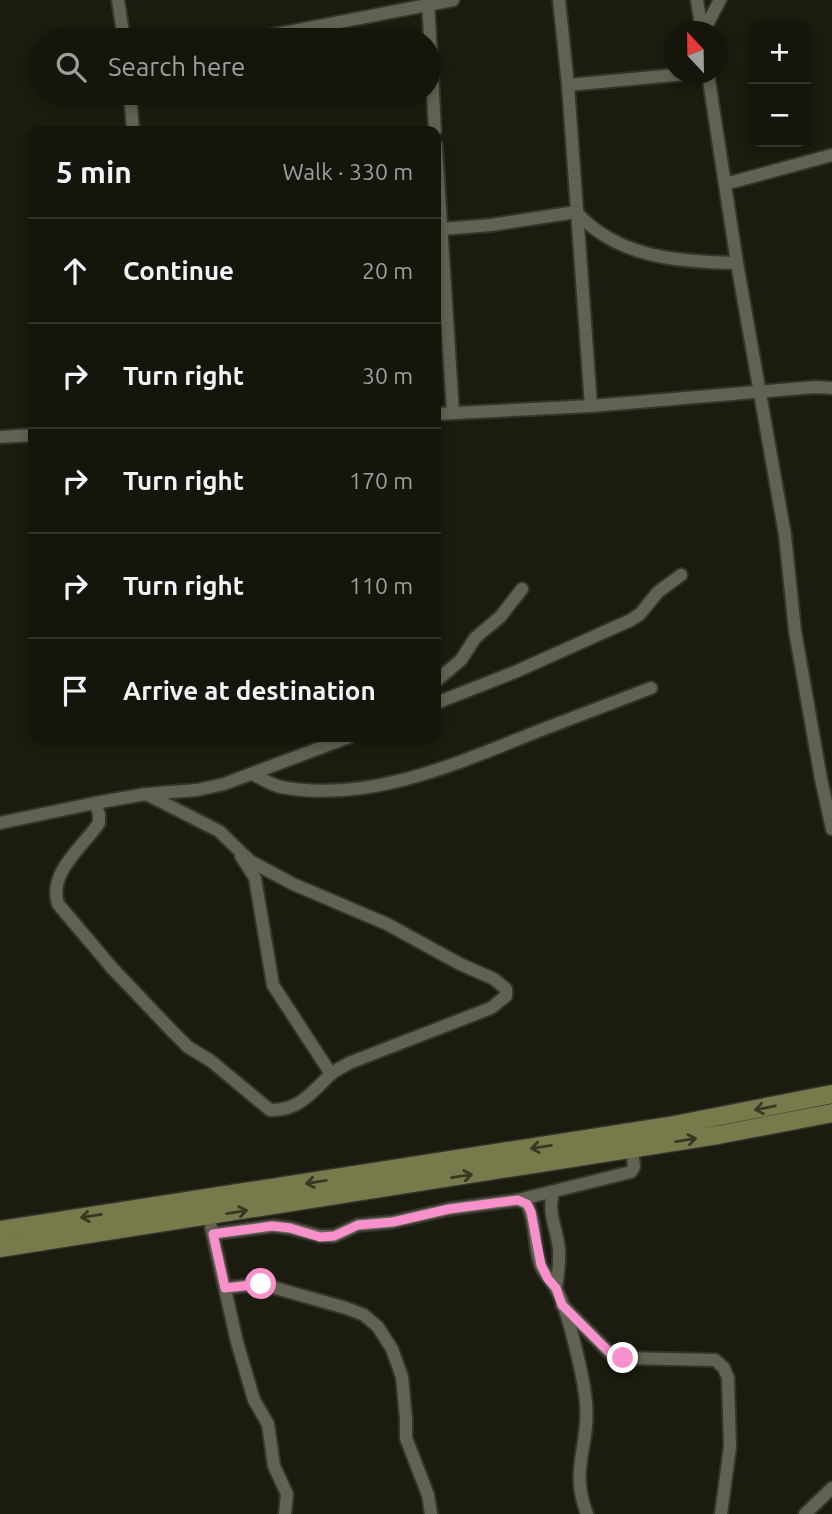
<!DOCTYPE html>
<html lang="en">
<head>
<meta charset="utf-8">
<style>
	body { margin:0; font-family:Ubuntu,sans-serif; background:#212219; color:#f1f3f6 }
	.controls { position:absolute; right:21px; top:21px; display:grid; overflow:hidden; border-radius:14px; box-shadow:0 4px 10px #0003 }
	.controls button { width:63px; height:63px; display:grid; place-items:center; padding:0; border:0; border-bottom:2px solid #33342c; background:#14150b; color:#f1f3f6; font:35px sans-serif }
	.compass { position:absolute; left:664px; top:21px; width:63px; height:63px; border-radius:50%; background:#14150b; box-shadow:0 4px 10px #0003; rotate:338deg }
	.stop { position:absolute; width:21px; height:21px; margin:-16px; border:5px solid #f890cb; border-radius:50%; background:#fff }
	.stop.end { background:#f890cb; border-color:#fff; box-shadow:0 2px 7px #0008 }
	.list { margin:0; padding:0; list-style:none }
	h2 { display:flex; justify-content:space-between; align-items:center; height:91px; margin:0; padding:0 28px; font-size:30px }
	h2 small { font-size:23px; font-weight:400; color:#9d9f9d }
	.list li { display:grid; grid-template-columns:46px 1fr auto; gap:21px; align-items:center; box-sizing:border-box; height:105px; padding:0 28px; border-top:2px solid #33342c }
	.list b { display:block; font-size:26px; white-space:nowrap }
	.list em { font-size:23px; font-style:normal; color:#9d9f9d }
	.icon { flex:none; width:38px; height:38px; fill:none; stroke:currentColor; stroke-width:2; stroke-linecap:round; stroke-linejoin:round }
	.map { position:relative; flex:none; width:832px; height:1514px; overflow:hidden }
	.search { position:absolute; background:#14150b; box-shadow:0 4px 10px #0003; left:28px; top:28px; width:413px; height:77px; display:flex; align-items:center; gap:18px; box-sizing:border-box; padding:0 24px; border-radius:38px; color:#9d9f9d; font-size:26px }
	.panel { position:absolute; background:#14150b; box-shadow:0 4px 10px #0003; left:28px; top:126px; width:413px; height:616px; border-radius:14px }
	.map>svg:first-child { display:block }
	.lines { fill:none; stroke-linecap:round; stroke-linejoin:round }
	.street-casing { stroke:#34342d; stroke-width:16 }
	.secondary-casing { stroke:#34342d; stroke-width:21 }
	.street { stroke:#616252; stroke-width:12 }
	.secondary { stroke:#787a4b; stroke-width:18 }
	.oneway { stroke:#373821 }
	.route { stroke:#f890cb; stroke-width:9 }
</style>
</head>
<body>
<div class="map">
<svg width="832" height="1514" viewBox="0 0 832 1514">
	<rect width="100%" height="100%" fill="#1b1c0f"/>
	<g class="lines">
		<defs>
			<g id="street">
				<polyline points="118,0 124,40"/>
				<polyline points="428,0 435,131"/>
				<polyline points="559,0 568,85 591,406"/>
				<polyline points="697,0 702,32"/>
				<polyline points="703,32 720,0"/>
				<polyline points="247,40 453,0"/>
				<polyline points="708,74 737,263 785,535 795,631 821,779 832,829"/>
				<polyline points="568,85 685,74"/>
				<polyline points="130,93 133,131"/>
				<polyline points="436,145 453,413"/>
				<polyline points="725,184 832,155"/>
				<path d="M442,229L491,225L576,212C618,258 679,262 737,263"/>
				<polyline points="436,414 591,406 815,387 832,388"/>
				<polyline points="0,437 33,435"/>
				<polyline points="436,681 461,660 475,638 500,617 522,589"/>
				<polyline points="436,703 515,672 631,620 640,614 658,592 681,575"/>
				<path d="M252,774C261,778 271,785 281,787C370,804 460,762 541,730C577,716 614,702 651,688"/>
				<path d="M95,803L99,814V823C83,847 48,872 58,904L113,969L173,1032L188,1047L211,1061L270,1110C299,1111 311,1093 330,1075C335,1070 343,1067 349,1063L491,1008L506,996V989L494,979L460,964L387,924L293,884L250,861L219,831L146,794"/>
				<polyline points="0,823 95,803 146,794 197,790 224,784 349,737"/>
				<polyline points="241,856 255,878 273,985 331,1074"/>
				<path d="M553,1193C547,1212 557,1229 559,1249C560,1262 558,1275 556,1288"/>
				<path d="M518,1200L527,1204C537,1223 533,1246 541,1266C545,1275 552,1281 556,1289C568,1309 584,1379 586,1403C590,1447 569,1468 587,1514"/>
				<polyline points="211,1227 237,1342 254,1400 268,1424 274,1466 287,1494 285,1514"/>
				<polyline points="213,1234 273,1226 290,1228 320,1236 334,1236 358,1225 392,1222 449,1209 518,1200 631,1172 634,1167 632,1149"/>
				<polyline points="225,1288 261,1284 346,1308 364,1315 378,1327 392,1349 402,1377 406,1419 406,1438 428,1495 431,1514"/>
				<polyline points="562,1305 610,1353 623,1358 715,1360 724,1368 728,1378 730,1447 721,1514"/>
				<polyline points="805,1514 832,1488"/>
			</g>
			<g id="secondary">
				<polyline points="0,1230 669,1126 832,1094"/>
				<polyline points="0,1248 718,1135 832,1113"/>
			</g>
		</defs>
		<!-- street casing -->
		<use href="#street" class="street-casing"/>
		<!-- secondary casing -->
		<use href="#secondary" class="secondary-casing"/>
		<!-- street -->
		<use href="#street" class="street"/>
		<!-- secondary -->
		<use href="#secondary" class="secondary"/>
	</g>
	<!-- one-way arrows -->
	<defs><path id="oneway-shaft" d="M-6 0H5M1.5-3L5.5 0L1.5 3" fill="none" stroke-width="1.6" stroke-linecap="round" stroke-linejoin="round" transform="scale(1.75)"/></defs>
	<g class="oneway">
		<use href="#oneway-shaft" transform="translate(765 1108) rotate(169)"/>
		<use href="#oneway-shaft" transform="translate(686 1140) rotate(-9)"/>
		<use href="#oneway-shaft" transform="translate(541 1147) rotate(171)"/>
		<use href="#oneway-shaft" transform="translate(462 1176) rotate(-9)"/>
		<use href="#oneway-shaft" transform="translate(316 1182) rotate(171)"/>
		<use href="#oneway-shaft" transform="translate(237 1212) rotate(-9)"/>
		<use href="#oneway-shaft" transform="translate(91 1216) rotate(171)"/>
	</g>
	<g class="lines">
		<!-- route -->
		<polyline class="route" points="261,1284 225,1288 213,1234 272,1226 290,1228 320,1237 334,1236 358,1225 393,1222 449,1209 518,1200 527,1204 531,1212 541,1265 548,1279 556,1288 562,1305 610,1353 623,1358"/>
	</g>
</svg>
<div class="controls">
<button>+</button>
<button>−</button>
</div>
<svg class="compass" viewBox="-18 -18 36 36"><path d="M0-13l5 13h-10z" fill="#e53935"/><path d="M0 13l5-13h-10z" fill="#9d9f9d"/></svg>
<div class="stop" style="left:261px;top:1284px"></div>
<div class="stop end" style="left:623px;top:1358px"></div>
<div class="search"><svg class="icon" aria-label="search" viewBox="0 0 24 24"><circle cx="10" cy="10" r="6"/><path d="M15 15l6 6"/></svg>Search here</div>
<section class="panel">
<h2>5 min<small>Walk · 330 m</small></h2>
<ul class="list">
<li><svg class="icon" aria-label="ahead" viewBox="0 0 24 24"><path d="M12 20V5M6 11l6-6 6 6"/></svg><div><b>Continue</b></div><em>20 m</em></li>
<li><svg class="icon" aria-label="right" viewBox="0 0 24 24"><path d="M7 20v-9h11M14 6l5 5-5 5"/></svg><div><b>Turn right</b></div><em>30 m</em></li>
<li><svg class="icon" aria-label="right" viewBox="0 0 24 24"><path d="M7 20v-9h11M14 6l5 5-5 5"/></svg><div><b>Turn right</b></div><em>170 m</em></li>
<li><svg class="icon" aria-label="right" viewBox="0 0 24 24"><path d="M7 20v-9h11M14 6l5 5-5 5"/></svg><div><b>Turn right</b></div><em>110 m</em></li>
<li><svg class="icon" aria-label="arrive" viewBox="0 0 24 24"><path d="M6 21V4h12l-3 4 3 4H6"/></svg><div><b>Arrive at destination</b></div></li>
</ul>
</section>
</div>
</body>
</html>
